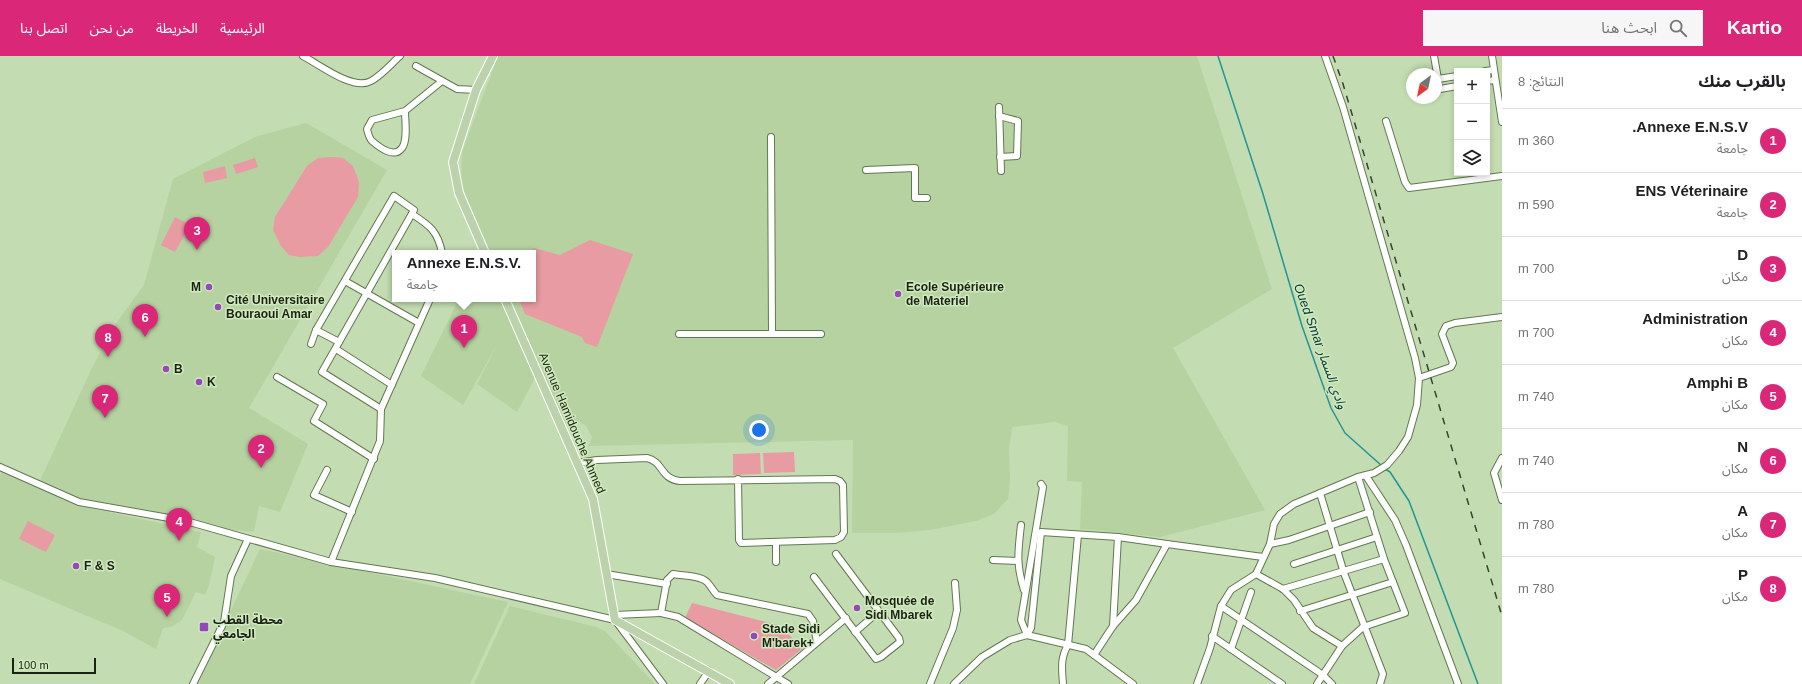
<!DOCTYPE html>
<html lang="ar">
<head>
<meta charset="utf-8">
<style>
	body { margin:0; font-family:Helvetica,"Noto Sans Arabic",sans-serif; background:#f6f6f6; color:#202124; direction:rtl }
	.controls { position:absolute; right:12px; top:12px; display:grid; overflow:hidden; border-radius:0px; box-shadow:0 2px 6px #0003 }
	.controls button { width:36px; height:36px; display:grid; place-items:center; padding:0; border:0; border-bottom:1px solid #e0e0e0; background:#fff; color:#202124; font:20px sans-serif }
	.compass { position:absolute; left:1406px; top:12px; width:36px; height:36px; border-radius:50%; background:#fff; box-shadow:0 2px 6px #0003; rotate:213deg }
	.scale { position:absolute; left:12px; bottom:10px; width:84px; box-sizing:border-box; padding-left:4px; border:2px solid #1a2313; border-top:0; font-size:11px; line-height:14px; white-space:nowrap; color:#1a2313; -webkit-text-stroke:3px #d0e9be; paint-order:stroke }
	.you { position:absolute; left:759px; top:374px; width:14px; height:14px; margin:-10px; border:3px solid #fff; border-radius:50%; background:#1a73e8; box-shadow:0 0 0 6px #1a73e833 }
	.badge { display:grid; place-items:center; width:26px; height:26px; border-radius:50%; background:#db2777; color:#fff; font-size:13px; font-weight:700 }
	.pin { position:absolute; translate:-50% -33px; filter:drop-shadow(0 1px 2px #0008) }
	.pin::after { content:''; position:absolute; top:21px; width:14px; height:12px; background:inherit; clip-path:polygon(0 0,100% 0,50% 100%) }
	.popup { position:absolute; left:392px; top:194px; width:144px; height:52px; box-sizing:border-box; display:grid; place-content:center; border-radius:0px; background:#fff; filter:drop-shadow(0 1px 3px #0005); font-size:13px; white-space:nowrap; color:#757577 }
	.popup b { font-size:15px; color:#202124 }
	.popup::after { content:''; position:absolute; left:50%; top:100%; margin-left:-8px; border:8px solid transparent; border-top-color:#fff }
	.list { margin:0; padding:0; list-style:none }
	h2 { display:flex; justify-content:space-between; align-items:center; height:52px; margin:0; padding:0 16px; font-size:17px }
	h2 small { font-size:13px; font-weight:400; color:#757577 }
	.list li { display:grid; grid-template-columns:26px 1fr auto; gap:12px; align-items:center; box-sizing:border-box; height:64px; padding:0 16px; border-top:1px solid #e0e0e0 }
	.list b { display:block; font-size:15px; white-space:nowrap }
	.list p { margin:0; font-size:13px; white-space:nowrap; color:#757577 }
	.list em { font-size:13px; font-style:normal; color:#757577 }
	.icon { flex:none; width:22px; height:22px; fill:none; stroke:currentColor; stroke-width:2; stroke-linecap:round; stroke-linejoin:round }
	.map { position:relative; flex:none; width:1502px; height:628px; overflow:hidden; direction:ltr }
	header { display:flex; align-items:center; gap:24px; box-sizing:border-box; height:56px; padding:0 20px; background:#db2777; color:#fff }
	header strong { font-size:19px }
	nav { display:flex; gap:22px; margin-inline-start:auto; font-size:14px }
	.search { width:280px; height:36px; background:#f6f6f6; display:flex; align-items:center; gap:10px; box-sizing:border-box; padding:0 14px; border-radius:0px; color:#757577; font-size:15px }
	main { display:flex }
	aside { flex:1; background:#fff }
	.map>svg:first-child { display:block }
	.built { fill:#b6d2a1 }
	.green { fill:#e89ba3 }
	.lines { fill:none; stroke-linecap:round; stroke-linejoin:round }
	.stream { stroke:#229694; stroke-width:1.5 }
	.minor-casing { stroke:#627852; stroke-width:8 }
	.major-casing { stroke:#fff; stroke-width:10 }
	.minor { stroke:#fff; stroke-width:6 }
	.major { stroke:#bcd2ad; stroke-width:8 }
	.rail { stroke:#38432f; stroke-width:1.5; stroke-dasharray:7 7; stroke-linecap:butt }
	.poi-dot { fill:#9448b9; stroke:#d0e9be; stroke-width:1.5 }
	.labels { text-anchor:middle; stroke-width:3; stroke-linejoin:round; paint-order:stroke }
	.poi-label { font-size:12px; font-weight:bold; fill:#1a2313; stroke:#d0e9be; text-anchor:start }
	.street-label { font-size:12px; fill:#1a2313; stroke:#d0e9be }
	.water-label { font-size:13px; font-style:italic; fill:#033736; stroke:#d0e9be }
</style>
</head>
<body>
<header>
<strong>Kartio</strong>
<div class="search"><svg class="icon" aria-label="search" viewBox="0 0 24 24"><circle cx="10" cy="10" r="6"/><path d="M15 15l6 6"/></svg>ابحث هنا</div>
<nav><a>الرئيسية</a><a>الخريطة</a><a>من نحن</a><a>اتصل بنا</a></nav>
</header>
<main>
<aside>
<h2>بالقرب منك<small>النتائج: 8</small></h2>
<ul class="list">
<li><span class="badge">1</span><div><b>Annexe E.N.S.V.</b><p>جامعة</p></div><em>360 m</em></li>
<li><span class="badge">2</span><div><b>ENS Véterinaire</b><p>جامعة</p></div><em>590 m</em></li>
<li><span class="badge">3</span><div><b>D</b><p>مكان</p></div><em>700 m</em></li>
<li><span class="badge">4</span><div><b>Administration</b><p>مكان</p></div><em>700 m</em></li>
<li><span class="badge">5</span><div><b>Amphi B</b><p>مكان</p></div><em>740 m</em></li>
<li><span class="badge">6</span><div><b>N</b><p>مكان</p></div><em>740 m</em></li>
<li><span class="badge">7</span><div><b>A</b><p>مكان</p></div><em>780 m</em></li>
<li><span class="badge">8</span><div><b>P</b><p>مكان</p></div><em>780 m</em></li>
</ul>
</aside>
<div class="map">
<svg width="1502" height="628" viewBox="0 0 1502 628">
	<rect width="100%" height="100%" fill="#c3dcb1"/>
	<!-- built -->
	<g class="built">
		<polygon points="498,0 1197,0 1272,233 1173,292 1265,454 1160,481 1080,473 1082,426 1067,425 1068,370 1055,366 1012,371 1009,394 1010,426 1008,443 994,458 976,465 930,474 894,477 852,477 853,384 589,390 592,381 586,370 579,365 565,367 510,243 533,243 533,197 489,197 461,127 462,96"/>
		<polygon points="306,67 387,114 249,352 308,388 280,456 259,450 254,476 220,472 73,442 38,429 91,314 112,273 144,229 173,123 255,81"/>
		<polygon points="459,243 500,243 535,322 517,356 477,328 499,285 463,349 421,320"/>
		<polygon points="2,416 76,449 173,470 175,474 182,476 185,473 201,476 197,491 215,501 209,529 205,539 196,536 182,564 171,571 163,572 156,593 123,575 0,523 0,419"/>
		<polygon points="260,493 508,546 470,628 196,628"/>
		<polygon points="510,550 596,571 605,575 655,628 474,628"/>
	</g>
	<!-- green -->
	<g class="green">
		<polygon points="332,101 343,102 353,110 359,126 358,141 328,191 318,200 300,201 289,199 281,190 273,174 275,161 307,110 318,102"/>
		<polygon points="255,102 258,111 236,118 233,109"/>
		<polygon points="225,110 227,122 205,127 203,116"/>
		<polygon points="175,161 190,169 175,196 161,189"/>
		<polygon points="590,184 633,198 597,291 585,287 582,281 525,258 519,243 533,243 533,197 526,197 534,192 560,199"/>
		<polygon points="794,396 795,416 764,417 763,397"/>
		<polygon points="760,397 761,418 733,419 733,398"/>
		<polygon points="28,465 55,479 46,496 19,483"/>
		<polygon points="692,547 778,569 803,592 776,614 685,562"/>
	</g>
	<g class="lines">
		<!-- stream -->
		<g class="stream">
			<polyline points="1218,0 1263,138 1302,270 1331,352 1345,377 1382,410"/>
			<polyline points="1385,413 1390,416 1409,445 1478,628"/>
		</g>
		<defs>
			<g id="minor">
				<path d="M303,0C320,9 353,35 371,25C382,19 391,8 400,0"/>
				<polyline points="1434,0 1438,23"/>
				<polyline points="1492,0 1502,66"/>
				<polyline points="416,10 457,33 476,34"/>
				<polyline points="1485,15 1494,14"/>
				<polyline points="1457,20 1438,23 1438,32 1440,33 1457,30"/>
				<polyline points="1487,25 1495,24"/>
				<polyline points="999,51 1001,115"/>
				<path d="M405,55C405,65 408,84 402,92C394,103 379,91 372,85C369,82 368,77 367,73L372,64L405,55L442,25"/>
				<polyline points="999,60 1018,65 1017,100 1000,101"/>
				<polyline points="1386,65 1405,126 1409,132 1502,120"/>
				<polyline points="771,81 772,278"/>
				<polyline points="866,114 915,112 915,142 927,142"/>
				<path d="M412,158C429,169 438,175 442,197"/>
				<polyline points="345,225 419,267"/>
				<polyline points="316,274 339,286"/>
				<polyline points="679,278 821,278"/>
				<polyline points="311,288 316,274 394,140 414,154 322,316 381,353"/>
				<polyline points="336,293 392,329"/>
				<polyline points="277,321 323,348 314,365 374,403"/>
				<polyline points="1419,322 1451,311 1453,307 1442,278 1446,270 1455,267 1502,261"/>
				<polyline points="1502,402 1494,417 1502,444"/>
				<path d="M577,407L597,404L647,402C664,406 660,423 680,425L835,423L840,425L843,429L844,476L841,481L835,484L741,487L739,484L738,423"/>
				<polyline points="0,411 79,446 186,465 331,506 435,522 615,564 663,628"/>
				<polyline points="327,414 314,439 352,456"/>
				<polyline points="1366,420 1395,464 1406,489 1458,628"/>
				<polyline points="1320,437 1344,517 1383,618 1380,628"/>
				<path d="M1021,469C1018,495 1016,509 1024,534"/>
				<polyline points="776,487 776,506"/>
				<polyline points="1167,488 1263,501"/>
				<polyline points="1270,488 1274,468 1280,458 1294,448 1358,421 1374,417 1387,409 1399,395 1408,381 1417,349 1419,322 1415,302 1343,51 1325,0"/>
				<polyline points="993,504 1018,505"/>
				<polyline points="331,506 380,385 381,353 430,243"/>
				<polyline points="1294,508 1377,481"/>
				<polyline points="606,518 667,528"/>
				<polyline points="1256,518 1283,533 1294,544 1313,572 1342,590"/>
				<polyline points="814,521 876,603 881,601 900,586 899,582 836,498"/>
				<polyline points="1283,533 1384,503"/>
				<polyline points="1221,550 1323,619 1332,628"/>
				<polyline points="1300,555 1393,526"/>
				<polyline points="614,559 661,557"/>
				<polyline points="1113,570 1118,481"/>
				<polyline points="855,576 878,556"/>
				<polyline points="1027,579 1031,572 1041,476 1118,481 1167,488 1136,544 1113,570 1094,599"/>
				<polyline points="1027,579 1021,564 1043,431 1041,428"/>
				<polyline points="1212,580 1282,628"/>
				<polyline points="1231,593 1251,536"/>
				<polyline points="193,628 224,566 231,520 248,483"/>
				<polyline points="700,628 709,615"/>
				<polyline points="768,628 846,562"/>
				<path d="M788,628L678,561L661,557L667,524L673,518C683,520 700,519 707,526C711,530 713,535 717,539L808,558L813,565L817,586"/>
				<polyline points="930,628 953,572 957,554 955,527"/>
				<polyline points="954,628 982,601 1010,584 1027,579 1086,593 1133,628"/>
				<path d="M1063,628C1062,614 1060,602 1068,589L1078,479"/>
				<polyline points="1197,628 1210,592 1221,550 1231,534 1256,518 1270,488 1289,484 1370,456"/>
				<polyline points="1317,628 1342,590 1363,571 1405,557 1384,503 1358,421"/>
			</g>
			<g id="major">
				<polyline points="485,197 459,137 453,106 476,34 493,0"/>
				<polyline points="505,243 593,443 615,564 730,628"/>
			</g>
		</defs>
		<!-- minor casing -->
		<use href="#minor" class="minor-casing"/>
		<!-- major casing -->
		<use href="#major" class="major-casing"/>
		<!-- minor -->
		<use href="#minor" class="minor"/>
		<!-- major -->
		<use href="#major" class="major"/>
		<!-- rail -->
		<polyline class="rail" points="1333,0 1343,28 1502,560"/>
	</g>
	<!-- markers -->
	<g class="poi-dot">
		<circle cx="209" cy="231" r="4"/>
		<circle cx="898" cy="238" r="4"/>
		<circle cx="218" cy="251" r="4"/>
		<circle cx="166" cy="313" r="4"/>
		<circle cx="199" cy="326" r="4"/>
		<circle cx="76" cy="510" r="4"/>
		<circle cx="857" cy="552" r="4"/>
		<rect x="199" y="566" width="10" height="10" rx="2"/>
		<circle cx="754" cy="580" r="4"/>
	</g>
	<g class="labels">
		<!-- poi labels -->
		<g class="poi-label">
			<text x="201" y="235" text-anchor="end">M</text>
			<text x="906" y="235">Ecole Supérieure<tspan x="906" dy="14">de Materiel</tspan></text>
			<text x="226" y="248">Cité Universitaire<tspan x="226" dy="14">Bouraoui Amar</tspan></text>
			<text x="174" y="317">B</text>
			<text x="207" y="330">K</text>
			<text x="84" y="514">F &amp; S</text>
			<text x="865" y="549">Mosquée de<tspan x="865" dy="14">Sidi Mbarek</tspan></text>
			<text x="213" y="568">محطة القطب<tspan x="213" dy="14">الجامعي</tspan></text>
			<text x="762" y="577">Stade Sidi<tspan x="762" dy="14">M'barek+</tspan></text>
		</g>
		<!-- street labels -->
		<g class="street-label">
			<text transform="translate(572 367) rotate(67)" y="4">Avenue Hamidouche Ahmed</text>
		</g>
		<!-- water labels -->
		<g class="water-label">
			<text transform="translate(1321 290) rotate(70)" y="5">Oued Smar وادي السمار</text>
		</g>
	</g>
</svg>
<div class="controls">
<button>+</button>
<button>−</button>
<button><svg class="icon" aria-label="layers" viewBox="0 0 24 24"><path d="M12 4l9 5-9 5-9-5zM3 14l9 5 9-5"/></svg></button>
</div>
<svg class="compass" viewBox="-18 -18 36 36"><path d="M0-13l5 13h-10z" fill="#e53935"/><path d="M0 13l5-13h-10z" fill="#757577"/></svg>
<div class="scale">100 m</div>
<div class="you"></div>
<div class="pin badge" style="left:464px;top:292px">1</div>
<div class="popup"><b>Annexe E.N.S.V.</b>جامعة</div>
<div class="pin badge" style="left:261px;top:412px">2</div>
<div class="pin badge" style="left:197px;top:194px">3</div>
<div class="pin badge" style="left:179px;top:485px">4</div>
<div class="pin badge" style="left:167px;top:561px">5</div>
<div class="pin badge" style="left:145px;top:281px">6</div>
<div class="pin badge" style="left:105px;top:362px">7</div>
<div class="pin badge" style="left:108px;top:301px">8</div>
</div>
</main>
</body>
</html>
